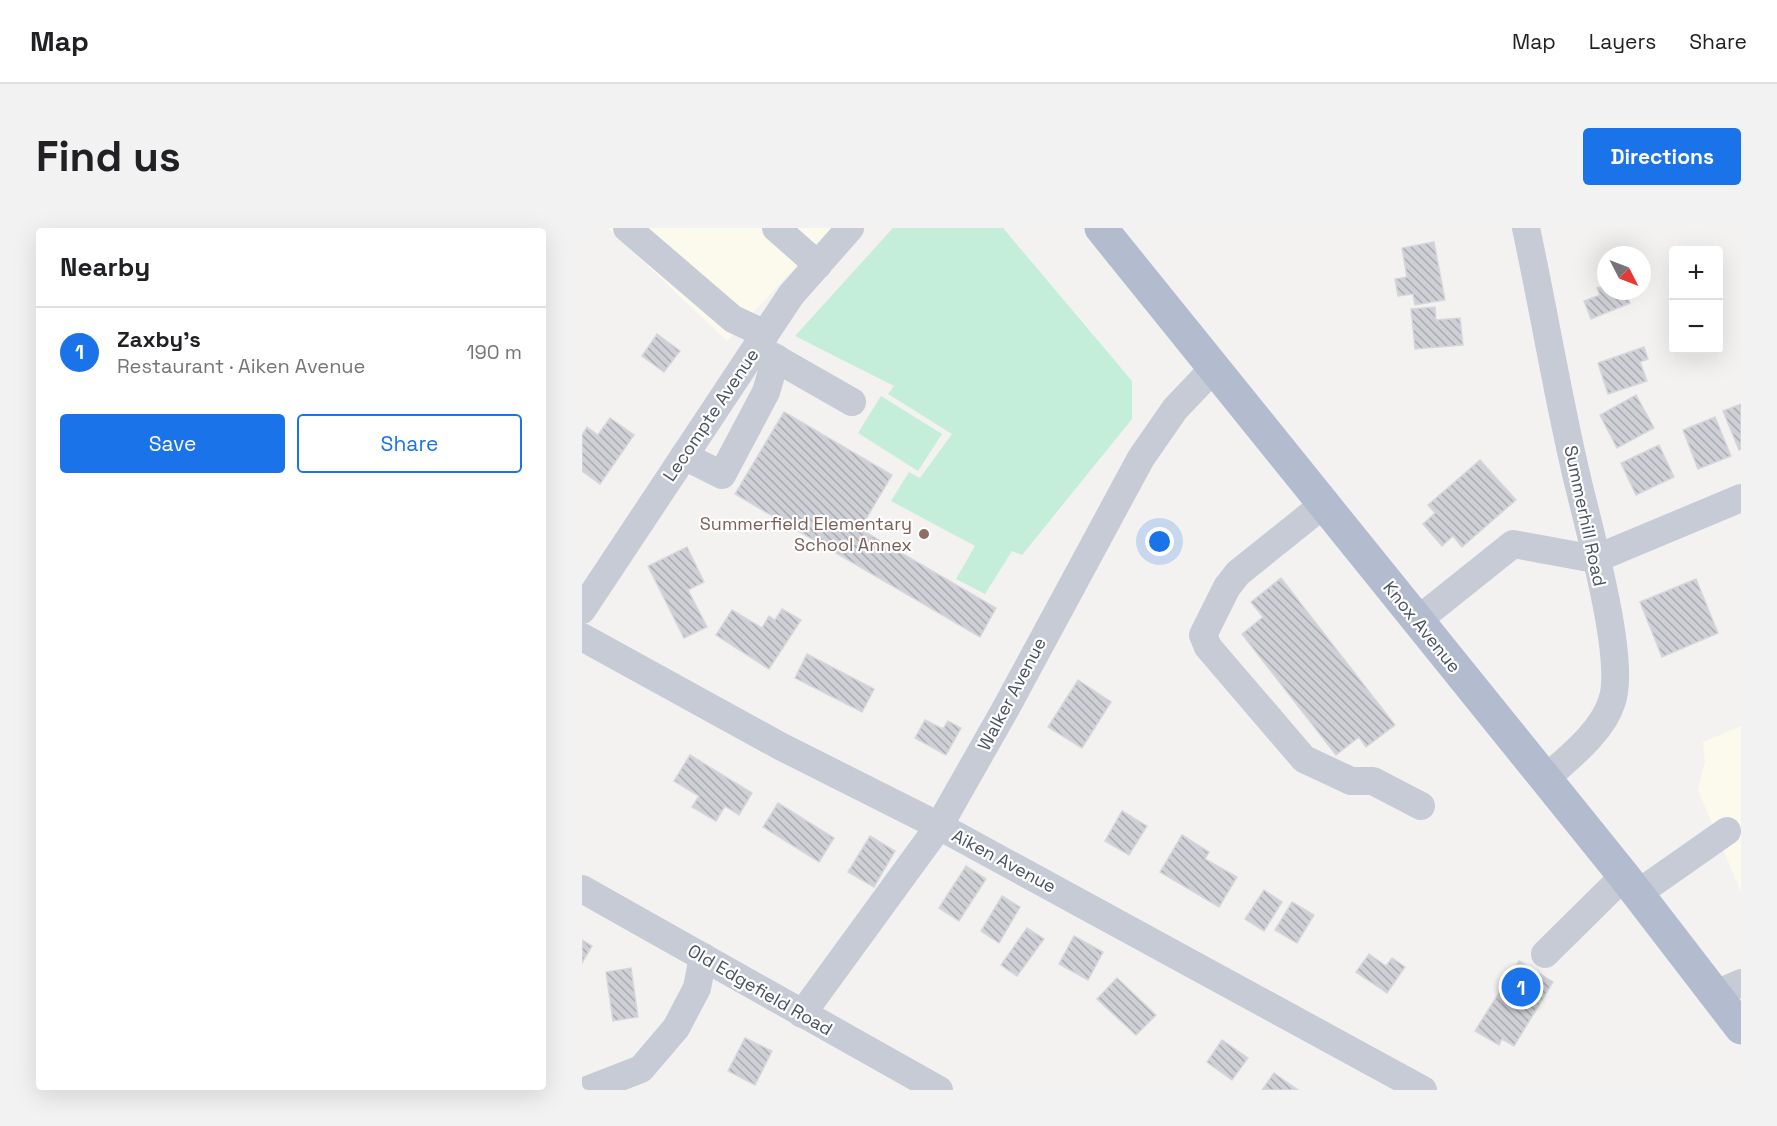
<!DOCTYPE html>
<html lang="en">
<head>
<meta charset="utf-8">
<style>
	body { margin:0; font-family:"Space Grotesk",sans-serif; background:#f2f2f2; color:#202124 }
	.controls { position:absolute; right:18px; top:18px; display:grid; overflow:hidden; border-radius:6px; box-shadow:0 6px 24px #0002 }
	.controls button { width:54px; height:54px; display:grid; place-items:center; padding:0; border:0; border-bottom:2px solid #e0e0e0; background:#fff; color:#202124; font:30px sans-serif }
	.compass { position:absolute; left:1015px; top:18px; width:54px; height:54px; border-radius:50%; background:#fff; box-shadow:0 6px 24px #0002; rotate:132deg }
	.you { position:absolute; left:578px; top:314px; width:21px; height:21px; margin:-15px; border:4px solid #fff; border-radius:50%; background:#1a73e8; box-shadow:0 0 0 9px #1a73e833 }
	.badge { display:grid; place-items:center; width:39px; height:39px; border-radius:50%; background:#1a73e8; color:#fff; font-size:20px; font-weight:700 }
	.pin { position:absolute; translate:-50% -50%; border:3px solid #fff; box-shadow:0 2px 6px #0006 }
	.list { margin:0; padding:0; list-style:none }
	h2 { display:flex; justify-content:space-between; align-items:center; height:78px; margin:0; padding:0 24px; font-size:26px }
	h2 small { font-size:20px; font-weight:400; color:#757577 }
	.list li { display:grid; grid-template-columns:39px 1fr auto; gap:18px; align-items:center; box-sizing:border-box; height:90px; padding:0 24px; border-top:2px solid #e0e0e0 }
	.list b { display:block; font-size:22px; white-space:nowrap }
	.list p { margin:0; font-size:20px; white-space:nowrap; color:#757577 }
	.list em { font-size:20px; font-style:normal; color:#757577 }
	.actions { display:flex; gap:12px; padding:18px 24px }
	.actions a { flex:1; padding:14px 0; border:2px solid #1a73e8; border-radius:6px; text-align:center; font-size:21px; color:#1a73e8 }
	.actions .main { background:#1a73e8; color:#fff }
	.map { position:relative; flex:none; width:1159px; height:862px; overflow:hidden; border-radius:6px }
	header { display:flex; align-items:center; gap:36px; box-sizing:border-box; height:84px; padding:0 30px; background:#fff; border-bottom:2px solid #e0e0e0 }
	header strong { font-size:28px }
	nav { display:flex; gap:33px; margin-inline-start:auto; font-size:21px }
	.intro { display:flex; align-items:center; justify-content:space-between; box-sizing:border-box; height:144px; padding:0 36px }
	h1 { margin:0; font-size:42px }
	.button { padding:15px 27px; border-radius:6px; background:#1a73e8; color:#fff; font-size:21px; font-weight:700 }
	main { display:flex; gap:36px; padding:0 36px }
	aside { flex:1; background:#fff; border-radius:6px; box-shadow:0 6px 24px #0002 }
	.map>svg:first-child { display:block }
	.commercial { fill:#fbfaed }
	.grass { fill:#c4edda }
	.building { fill:url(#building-back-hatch); stroke:#d6d7dc; stroke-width:1.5 }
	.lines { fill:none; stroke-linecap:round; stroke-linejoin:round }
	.minor { stroke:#c6cbd5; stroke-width:28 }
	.major { stroke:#b3bcce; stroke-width:33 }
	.education-dot { fill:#8d6e63; stroke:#fff; stroke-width:2 }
	.labels { text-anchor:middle; stroke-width:4.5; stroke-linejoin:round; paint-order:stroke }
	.street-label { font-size:18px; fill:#4a515e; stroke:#fff }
	.education-label { font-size:18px; fill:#785e54; stroke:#fff; text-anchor:end }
</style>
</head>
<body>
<header>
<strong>Map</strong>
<nav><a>Map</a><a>Layers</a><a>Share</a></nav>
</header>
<div class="intro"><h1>Find us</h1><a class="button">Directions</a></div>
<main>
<aside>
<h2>Nearby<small></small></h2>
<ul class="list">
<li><span class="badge">1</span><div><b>Zaxby's</b><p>Restaurant · Aiken Avenue</p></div><em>190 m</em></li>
</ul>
<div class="actions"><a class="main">Save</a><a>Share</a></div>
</aside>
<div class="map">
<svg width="1159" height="862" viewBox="0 0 1159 862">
	<defs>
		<pattern id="building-back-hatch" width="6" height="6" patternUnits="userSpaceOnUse" patternTransform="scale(1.5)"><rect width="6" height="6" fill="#cfd0d5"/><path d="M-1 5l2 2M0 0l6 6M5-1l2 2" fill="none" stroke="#aaabb0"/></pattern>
	</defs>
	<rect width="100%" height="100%" fill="#f3f2f1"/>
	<!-- commercial -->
	<g class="commercial">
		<polygon points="26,0 249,0 145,113"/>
		<polygon points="1159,498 1159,664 1116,562 1123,533 1121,514"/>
	</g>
	<!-- grass -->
	<g class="grass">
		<polygon points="311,0 421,0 550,153 550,191 440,327 430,323 403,366 374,351 393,318 309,273 327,244 338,250 370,206 306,166 312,158 213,108"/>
		<polygon points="299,168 360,206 336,243 276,205"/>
	</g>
	<!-- building -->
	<g class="building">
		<polygon points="852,14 863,72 833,77 831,66 816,68 813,51 825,49 820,20"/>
		<polygon points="1024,57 1024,63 1043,63 1048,75 1009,91 1002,73 1018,67 1015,60"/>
		<polygon points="853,79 854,92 878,90 881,117 833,121 829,81"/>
		<polygon points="75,106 98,123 82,144 60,128"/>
		<polygon points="1062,119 1066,131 1058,134 1065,153 1026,166 1016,135"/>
		<polygon points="1054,167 1072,200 1035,220 1018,187"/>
		<polygon points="1159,176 1159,221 1157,222 1141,183"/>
		<polygon points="202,184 310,247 278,301 414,380 398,409 153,266"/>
		<polygon points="1133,189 1149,228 1116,241 1101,202"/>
		<polygon points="28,190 52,207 18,256 0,243 0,207 5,199 16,207"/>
		<polygon points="1077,217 1092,249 1054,267 1039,235"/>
		<polygon points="898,232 934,272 880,319 871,308 860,318 841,296 853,285 846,277"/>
		<polygon points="105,319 122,354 106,362 125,399 102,410 66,338"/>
		<polygon points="699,350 813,497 784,519 777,509 754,527 660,406 681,389 669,374"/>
		<polygon points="1114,351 1136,405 1080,429 1058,374"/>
		<polygon points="200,381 219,392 187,441 134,407 150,382 180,400 187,388 193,392"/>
		<polygon points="225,426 292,461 280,484 213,450"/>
		<polygon points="496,452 529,474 500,520 466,499"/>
		<polygon points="343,492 361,501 366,493 379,500 364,527 333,510"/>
		<polygon points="108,527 170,565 157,587 143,578 134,593 110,579 117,568 92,553"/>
		<polygon points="196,575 252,610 237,634 181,599"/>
		<polygon points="540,583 565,598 547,627 523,613"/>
		<polygon points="600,607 627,624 623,631 655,649 637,679 578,644"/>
		<polygon points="288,608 313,623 292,659 266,644"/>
		<polygon points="384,638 404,651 377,693 357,680"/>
		<polygon points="682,662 700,674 682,703 663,691"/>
		<polygon points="420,668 438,679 417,715 399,703"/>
		<polygon points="710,674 732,687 715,715 693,702"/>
		<polygon points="445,700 462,711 435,748 419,737"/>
		<polygon points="492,708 521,724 506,752 477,736"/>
		<polygon points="0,712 10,718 0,735"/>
		<polygon points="787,726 804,738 810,730 823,739 805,765 774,744"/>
		<polygon points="937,733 971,754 932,818 920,811 917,817 893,803"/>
		<polygon points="49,740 56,789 31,793 24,744"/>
		<polygon points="535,750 574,787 554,807 515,771"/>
		<polygon points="163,810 190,823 173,857 146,843"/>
		<polygon points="640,812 666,830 650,852 625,834"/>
		<polygon points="692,845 716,862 680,862"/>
	</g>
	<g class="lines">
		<!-- minor -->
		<g class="minor">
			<polyline points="45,0 151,91 183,106"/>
			<polyline points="194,0 236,37"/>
			<path d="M944,0C961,79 974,158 992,237C1003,288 1045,429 1030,473C1020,505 986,530 962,552"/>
			<polyline points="179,122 270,174"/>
			<polyline points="102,228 140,247 184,164 194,130"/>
			<polyline points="742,276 656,345 645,359 621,407 626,419 722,531 769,553 791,553 839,578"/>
			<polyline points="0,382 209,67 268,0"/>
			<polyline points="836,392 931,316 1013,331 1159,270"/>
			<polyline points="0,409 198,518 357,598 841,862"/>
			<polyline points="0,661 357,862"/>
			<polyline points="1055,666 1145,603"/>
			<polyline points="963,726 1042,648"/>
			<polyline points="1134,766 1159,755"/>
			<polyline points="220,786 357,598 424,480 559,230 593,181 631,141"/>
			<polyline points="5,862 59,841 94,800 115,760 121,729"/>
		</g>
		<!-- major -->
		<polyline class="major" points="519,0 1042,648 1159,800"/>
	</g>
	<!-- markers -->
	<circle class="education-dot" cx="342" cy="306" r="6"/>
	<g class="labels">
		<!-- street labels -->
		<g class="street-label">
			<text transform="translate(129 187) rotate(-56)" y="6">Lecompte Avenue</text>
			<text transform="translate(1003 288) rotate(78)" y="6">Summerhill Road</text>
			<text transform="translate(840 399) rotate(51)" y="6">Knox Avenue</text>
			<text transform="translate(430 466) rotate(-62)" y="6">Walker Avenue</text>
			<text transform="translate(422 633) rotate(28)" y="6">Aiken Avenue</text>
			<text transform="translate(178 762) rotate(30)" y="6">Old Edgefield Road</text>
		</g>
		<!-- education labels -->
		<g class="education-label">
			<text x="330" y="302">Summerfield Elementary<tspan x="330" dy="21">School Annex</tspan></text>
		</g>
	</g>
</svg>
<div class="controls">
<button>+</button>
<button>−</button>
</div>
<svg class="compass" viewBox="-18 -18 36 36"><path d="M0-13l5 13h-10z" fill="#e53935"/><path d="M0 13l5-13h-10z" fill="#757577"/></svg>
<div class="you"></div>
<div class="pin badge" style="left:939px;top:759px">1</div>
</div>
</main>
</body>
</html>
